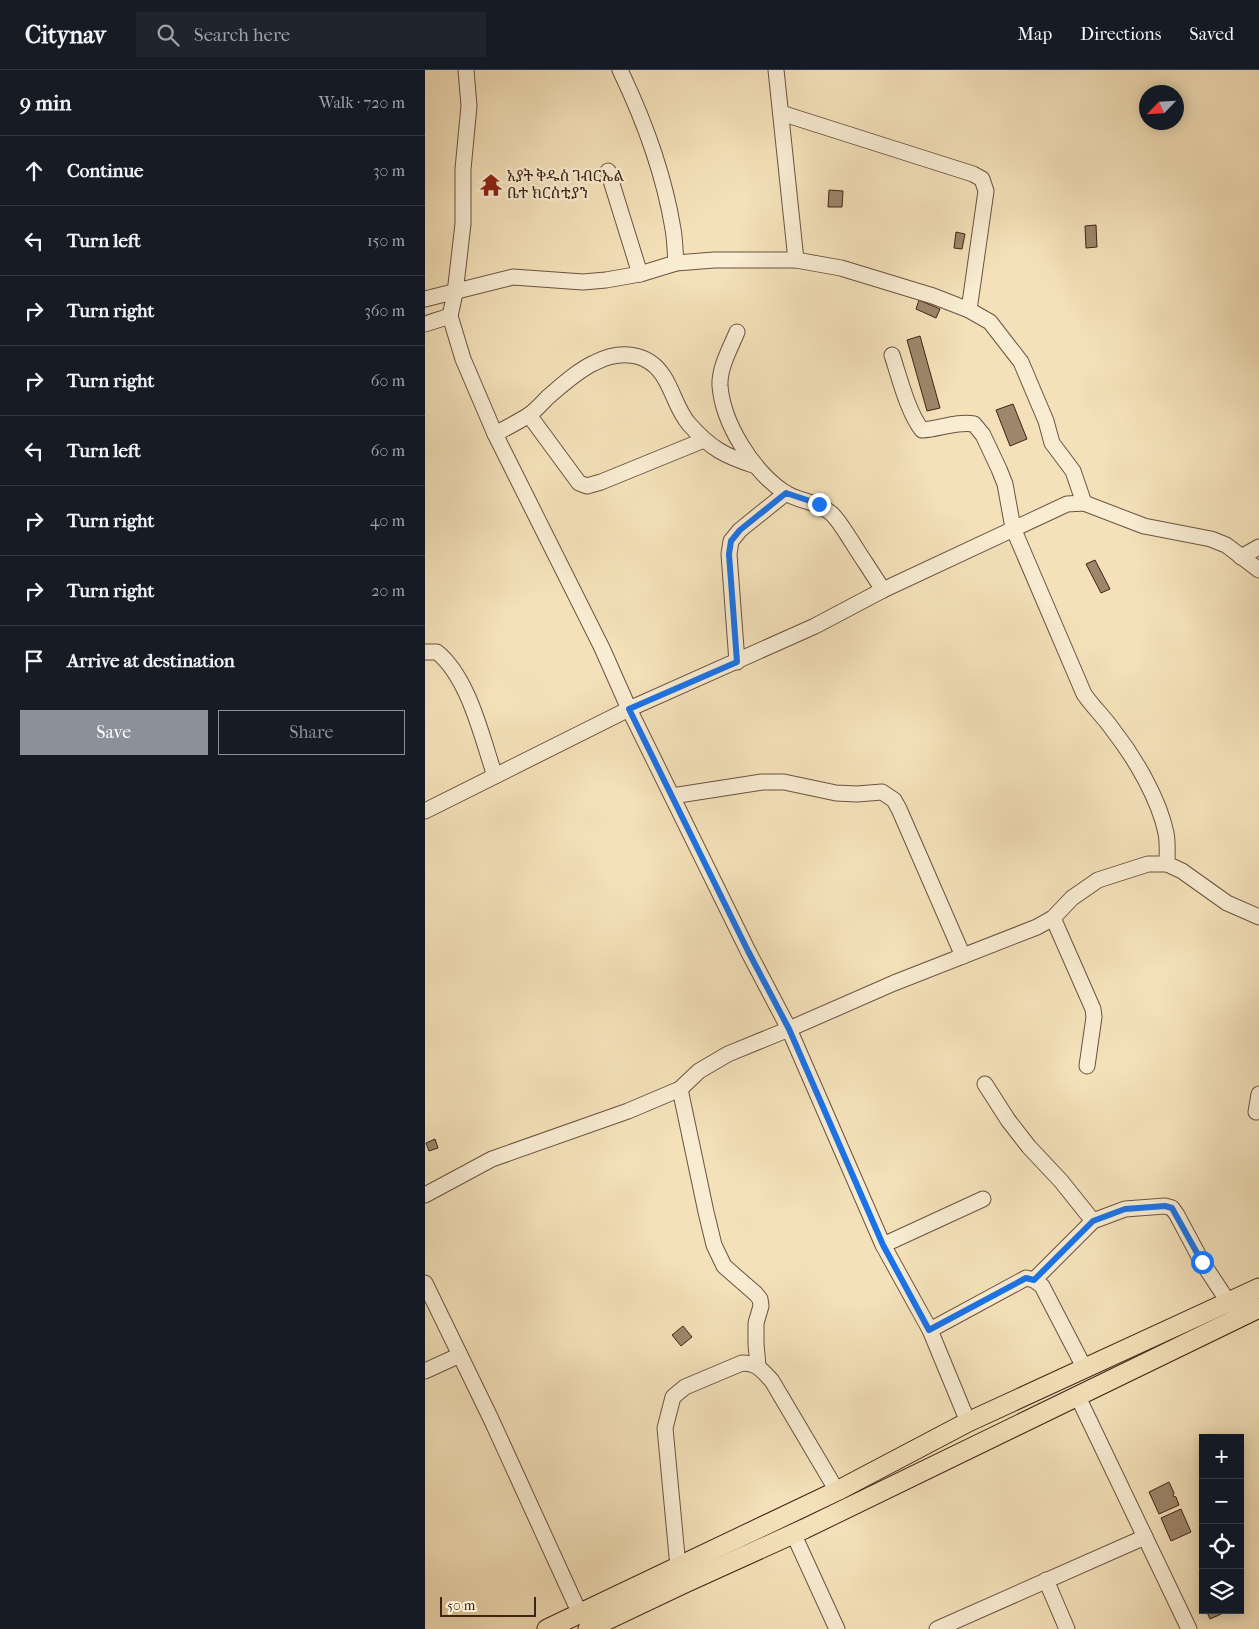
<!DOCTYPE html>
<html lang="en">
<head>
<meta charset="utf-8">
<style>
	body { margin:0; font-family:"IM FELL French Canon","Noto Serif Ethiopic",serif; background:#20242c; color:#f1f3f6 }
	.controls { position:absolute; right:15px; bottom:15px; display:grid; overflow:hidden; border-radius:0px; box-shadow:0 2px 12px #0003 }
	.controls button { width:45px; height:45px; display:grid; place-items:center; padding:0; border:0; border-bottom:1px solid #363941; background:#171b24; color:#f1f3f6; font:25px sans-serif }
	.compass { position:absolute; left:714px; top:15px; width:45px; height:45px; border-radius:50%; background:#171b24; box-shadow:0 2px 12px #0003; rotate:245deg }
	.scale { position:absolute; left:15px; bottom:12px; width:96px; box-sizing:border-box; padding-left:5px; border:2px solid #3f2317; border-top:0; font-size:14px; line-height:18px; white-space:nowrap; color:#3f2317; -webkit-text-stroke:4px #f8ecd2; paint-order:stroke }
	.stop { position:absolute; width:15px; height:15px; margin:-11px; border:4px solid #1a73e8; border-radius:50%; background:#fff }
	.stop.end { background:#1a73e8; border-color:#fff; box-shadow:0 1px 5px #0008 }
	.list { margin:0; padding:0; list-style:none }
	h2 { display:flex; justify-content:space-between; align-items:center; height:65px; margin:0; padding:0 20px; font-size:21px }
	h2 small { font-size:16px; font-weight:400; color:#9ea1a6 }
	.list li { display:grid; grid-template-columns:32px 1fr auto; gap:15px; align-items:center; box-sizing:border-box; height:70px; padding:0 20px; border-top:1px solid #363941 }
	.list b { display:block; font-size:19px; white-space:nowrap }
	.list em { font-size:16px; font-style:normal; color:#9ea1a6 }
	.actions { display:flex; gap:10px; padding:15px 20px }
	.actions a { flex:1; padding:11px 0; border:1px solid #8c9099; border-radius:0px; text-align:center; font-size:18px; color:#8c9099 }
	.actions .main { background:#8c9099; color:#fff }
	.icon { flex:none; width:28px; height:28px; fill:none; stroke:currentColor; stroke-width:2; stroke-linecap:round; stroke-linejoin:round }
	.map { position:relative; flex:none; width:834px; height:1559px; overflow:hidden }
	header { display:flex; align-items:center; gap:30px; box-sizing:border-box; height:70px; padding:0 25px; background:#171b24; border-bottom:1px solid #363941 }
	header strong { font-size:24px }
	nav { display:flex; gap:28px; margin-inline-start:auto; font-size:18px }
	.search { width:350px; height:45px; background:#20242c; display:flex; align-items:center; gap:12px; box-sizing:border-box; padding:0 18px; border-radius:0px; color:#9ea1a6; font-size:19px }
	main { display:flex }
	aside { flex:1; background:#171b24 }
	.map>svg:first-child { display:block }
	.building { fill:#9d866b; stroke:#3f2317 }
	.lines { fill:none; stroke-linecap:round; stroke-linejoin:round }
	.minor-casing { stroke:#6c5240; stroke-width:17 }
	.major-casing { stroke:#3f2317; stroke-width:21 }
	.minor { stroke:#f8ecd2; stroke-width:15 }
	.major { stroke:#f4e1b9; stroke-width:19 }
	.route { stroke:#1a73e8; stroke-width:6 }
	.labels { text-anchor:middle; stroke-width:5; stroke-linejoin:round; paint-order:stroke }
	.poi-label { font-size:15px; fill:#3f2317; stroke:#f8ecd2; text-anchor:start }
</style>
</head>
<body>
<header>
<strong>Citynav</strong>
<div class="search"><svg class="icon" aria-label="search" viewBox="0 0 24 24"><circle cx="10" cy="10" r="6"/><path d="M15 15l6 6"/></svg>Search here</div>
<nav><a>Map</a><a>Directions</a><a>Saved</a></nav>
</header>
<main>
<aside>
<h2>9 min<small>Walk · 720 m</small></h2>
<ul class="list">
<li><svg class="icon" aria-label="ahead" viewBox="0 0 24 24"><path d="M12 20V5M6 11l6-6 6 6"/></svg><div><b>Continue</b></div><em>30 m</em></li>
<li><svg class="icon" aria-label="left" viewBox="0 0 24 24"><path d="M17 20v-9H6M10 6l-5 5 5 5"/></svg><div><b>Turn left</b></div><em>150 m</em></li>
<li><svg class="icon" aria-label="right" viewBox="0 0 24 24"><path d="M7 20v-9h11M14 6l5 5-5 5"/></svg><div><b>Turn right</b></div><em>360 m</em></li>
<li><svg class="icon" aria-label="right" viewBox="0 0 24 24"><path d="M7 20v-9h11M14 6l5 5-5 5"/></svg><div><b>Turn right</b></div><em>60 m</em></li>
<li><svg class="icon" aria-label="left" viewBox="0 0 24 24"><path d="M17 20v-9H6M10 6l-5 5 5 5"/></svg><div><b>Turn left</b></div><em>60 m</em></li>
<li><svg class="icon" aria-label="right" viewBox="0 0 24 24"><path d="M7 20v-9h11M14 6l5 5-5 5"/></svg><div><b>Turn right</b></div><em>40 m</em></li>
<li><svg class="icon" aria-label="right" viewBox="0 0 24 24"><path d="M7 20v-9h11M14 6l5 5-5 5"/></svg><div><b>Turn right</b></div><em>20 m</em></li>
<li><svg class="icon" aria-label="arrive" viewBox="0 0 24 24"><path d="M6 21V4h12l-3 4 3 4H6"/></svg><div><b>Arrive at destination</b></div></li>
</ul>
<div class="actions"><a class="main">Save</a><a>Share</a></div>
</aside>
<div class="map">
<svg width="834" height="1559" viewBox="0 0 834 1559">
	<rect width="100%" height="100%" fill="#f4e1b9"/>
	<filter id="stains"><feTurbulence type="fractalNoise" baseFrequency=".004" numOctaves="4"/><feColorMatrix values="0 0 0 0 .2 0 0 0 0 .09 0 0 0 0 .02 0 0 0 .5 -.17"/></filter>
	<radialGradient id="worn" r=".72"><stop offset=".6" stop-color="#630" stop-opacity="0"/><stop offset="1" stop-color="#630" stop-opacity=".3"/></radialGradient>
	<!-- building -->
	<g class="building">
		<polygon points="404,120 418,121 417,137 403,137"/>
		<polygon points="671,155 672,177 661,178 660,156"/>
		<polygon points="531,162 540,164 537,179 529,178"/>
		<polygon points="494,230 515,239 511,248 491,239"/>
		<polygon points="495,266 515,338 502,341 482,270"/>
		<polygon points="588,334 602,369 585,376 571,340"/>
		<polygon points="670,490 685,519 676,523 661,494"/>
		<polygon points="10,1069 13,1078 4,1081 1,1073"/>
		<polygon points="258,1256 267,1267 256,1276 247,1265"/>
		<polygon points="744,1412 749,1423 748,1426 751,1427 754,1435 734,1444 724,1422"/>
		<polygon points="756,1439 766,1462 746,1471 736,1448"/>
		<polygon points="781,1540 803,1540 803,1541 785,1549"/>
	</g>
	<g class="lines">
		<defs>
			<g id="minor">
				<polyline points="41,0 44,36 38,99 38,154 30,223 25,246 38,289 70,364 177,578 204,639 323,881 364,959 458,1175 505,1260 543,1352"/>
				<path d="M195,0C219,50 239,104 248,159C250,170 250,182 251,193"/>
				<polyline points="351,0 371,190"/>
				<polyline points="356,43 548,104 557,109 561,121 544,240"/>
				<polyline points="183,101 215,204"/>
				<polyline points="0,229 88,207 158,212 181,210 215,204 251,193 289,190 371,190 416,198 508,226 544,240 565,252 596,292 621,351 627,373 648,401 659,433"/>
				<polyline points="0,254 25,246"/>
				<path d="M312,262C305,279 294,298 295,316C298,354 328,401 359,422C374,432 393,431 407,444C415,452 421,463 427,472C437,488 448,504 458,520"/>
				<path d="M467,285C474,306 483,343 497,360C515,359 531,351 549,354L558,365L574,399L580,414L588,458L659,624C668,637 679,647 688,660C710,688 734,729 741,763C743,773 742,784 742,794"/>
				<polyline points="104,345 154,413 162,416 176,412 279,370"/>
				<path d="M70,364C81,358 93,352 104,345C111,340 117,333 123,327C137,315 152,301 169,293C194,280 223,281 239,307C249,323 252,340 264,354C286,379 300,386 331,396"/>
				<polyline points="816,487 834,477"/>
				<path d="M0,582H12C44,608 57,668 70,706"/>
				<polyline points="312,592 304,484 306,471 315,460 361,423"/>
				<polyline points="247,726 337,712 359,712 411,723 432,724 457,722 469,730 474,739 538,886"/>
				<polyline points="0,741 204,639 390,556 458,520 642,434 659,433 719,456 786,469 801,475 834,500"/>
				<polyline points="628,848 668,939 669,947 662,996"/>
				<polyline points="560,1014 583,1050 604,1077 636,1111 668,1151"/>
				<polyline points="255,1019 281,1142 289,1175 299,1196 331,1224 335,1229 336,1236 331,1253 331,1274 333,1296"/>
				<polyline points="831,1042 834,1024"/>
				<polyline points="0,1125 67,1089 203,1041 255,1019 274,1001 303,984 364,959 469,913 612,857 628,848 647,828 673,810 723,794 742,794 757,801 802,833 834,847"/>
				<polyline points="458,1175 558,1129"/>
				<polyline points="609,1210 668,1151 700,1139 740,1136 747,1138 752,1145 777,1192 804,1233"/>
				<polyline points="0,1213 66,1349 155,1544"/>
				<polyline points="505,1260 601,1208 609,1210 617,1216 660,1299"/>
				<polyline points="0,1301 35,1285"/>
				<polyline points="653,1327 764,1559"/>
				<polyline points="368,1463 412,1559"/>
				<path d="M253,1497L240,1358L248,1327L260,1317L317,1293C332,1293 337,1300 347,1311L412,1421"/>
				<polyline points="621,1510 642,1559"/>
				<polyline points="512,1559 720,1467"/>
			</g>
			<g id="major">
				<polyline points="122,1559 412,1421 543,1352 834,1218"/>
				<polyline points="163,1559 260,1513 379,1459 834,1238"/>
			</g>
		</defs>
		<!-- minor casing -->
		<use href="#minor" class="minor-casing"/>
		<!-- major casing -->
		<use href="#major" class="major-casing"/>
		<!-- minor -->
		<use href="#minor" class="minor"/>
		<!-- major -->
		<use href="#major" class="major"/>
	</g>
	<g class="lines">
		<!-- route -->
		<polyline class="route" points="394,434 361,423 315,460 306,471 304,484 312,592 204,639 323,881 364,959 458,1175 504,1260 601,1208 609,1210 668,1151 700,1139 740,1136 747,1138 777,1192"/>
	</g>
	<!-- icons -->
	<defs>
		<symbol id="temple-bare" viewBox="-9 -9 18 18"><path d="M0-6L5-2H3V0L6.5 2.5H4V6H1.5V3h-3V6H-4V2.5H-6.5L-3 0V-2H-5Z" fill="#8f2418" stroke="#f8ecd2" stroke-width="2.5" paint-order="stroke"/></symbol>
	</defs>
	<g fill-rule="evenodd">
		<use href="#temple-bare" x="50" y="99" width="32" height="32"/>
	</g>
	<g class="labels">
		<!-- poi labels -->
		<g class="poi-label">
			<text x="82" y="111">አያት ቅዱስ ገብርኤል<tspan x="82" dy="17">ቤተ ክርስቲያን</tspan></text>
		</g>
	</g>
	<rect width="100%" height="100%" filter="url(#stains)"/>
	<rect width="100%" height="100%" fill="url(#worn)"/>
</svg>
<div class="controls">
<button>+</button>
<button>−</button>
<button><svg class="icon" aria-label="locate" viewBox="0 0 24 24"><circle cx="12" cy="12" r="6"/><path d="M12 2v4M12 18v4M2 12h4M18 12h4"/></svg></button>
<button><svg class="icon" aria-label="layers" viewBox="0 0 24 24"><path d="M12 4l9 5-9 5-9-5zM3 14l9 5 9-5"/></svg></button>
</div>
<svg class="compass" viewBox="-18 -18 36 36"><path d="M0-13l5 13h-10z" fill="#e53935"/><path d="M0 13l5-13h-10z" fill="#9ea1a6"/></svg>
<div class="scale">50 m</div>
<div class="stop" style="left:777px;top:1192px"></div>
<div class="stop end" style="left:394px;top:434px"></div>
</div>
</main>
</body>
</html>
